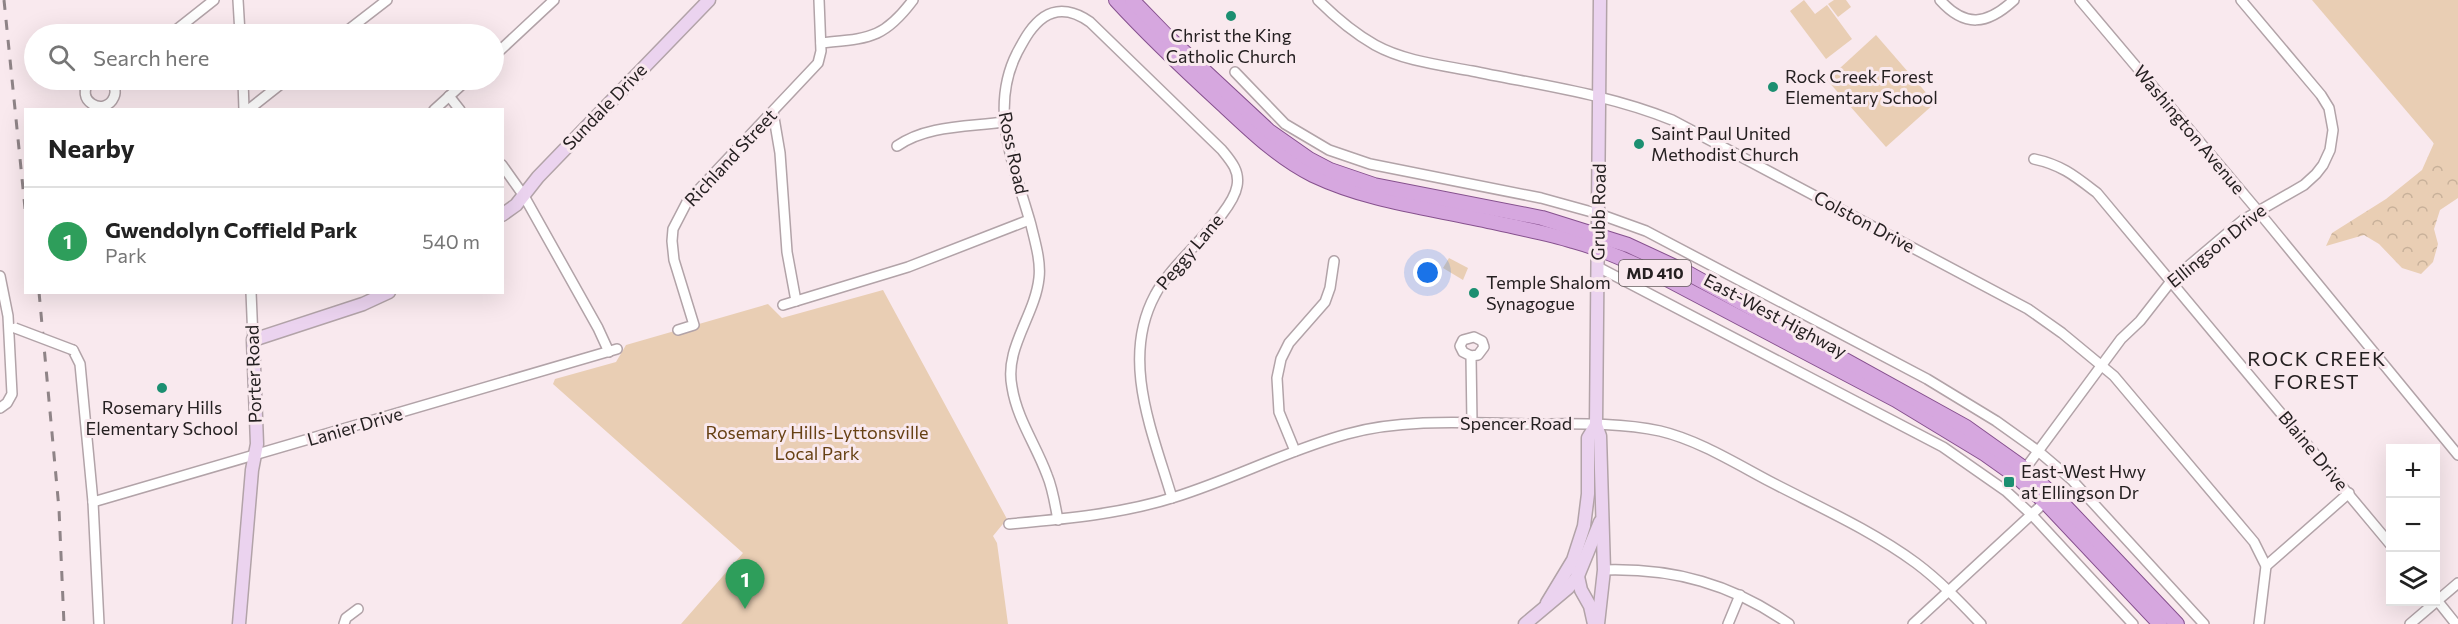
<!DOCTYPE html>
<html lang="en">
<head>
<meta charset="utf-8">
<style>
	body { margin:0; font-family:Commissioner,sans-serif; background:#f6f6f6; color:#222 }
	.controls { position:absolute; right:18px; bottom:18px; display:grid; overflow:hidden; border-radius:0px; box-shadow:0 6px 24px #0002 }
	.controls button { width:54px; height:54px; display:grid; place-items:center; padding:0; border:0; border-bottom:2px solid #e0e0e0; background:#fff; color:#222; font:30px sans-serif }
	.you { position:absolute; left:1428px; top:273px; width:21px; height:21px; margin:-15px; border:4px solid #fff; border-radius:50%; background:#1a73e8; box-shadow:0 0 0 9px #1a73e833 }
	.badge { display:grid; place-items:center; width:39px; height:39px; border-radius:50%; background:#1c8f71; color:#fff; font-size:20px; font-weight:700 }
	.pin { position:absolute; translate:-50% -50px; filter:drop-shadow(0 2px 3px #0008) }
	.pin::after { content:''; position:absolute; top:32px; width:21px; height:18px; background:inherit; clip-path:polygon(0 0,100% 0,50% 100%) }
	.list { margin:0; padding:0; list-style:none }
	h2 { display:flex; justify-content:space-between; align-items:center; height:78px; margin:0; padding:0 24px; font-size:26px }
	h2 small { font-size:20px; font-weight:400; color:#767676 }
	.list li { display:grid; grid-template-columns:39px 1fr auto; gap:18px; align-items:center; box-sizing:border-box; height:108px; padding:0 24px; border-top:2px solid #e0e0e0 }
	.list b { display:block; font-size:22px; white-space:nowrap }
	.list p { margin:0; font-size:20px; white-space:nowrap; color:#767676 }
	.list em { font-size:20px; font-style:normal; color:#767676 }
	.icon { flex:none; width:33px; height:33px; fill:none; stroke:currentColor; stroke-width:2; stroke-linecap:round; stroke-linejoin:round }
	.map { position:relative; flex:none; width:2458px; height:624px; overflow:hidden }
	.search { position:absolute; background:#fff; box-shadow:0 6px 24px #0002; left:24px; top:24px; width:480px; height:66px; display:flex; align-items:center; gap:15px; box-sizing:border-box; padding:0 21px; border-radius:33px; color:#767676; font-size:22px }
	.panel { position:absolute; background:#fff; box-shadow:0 6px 24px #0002; left:24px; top:108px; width:480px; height:186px; border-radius:0px }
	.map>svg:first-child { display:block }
	.forest { fill:url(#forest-crowns) }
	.green { fill:#e9ceb4 }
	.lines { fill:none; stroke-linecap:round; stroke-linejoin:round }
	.street-casing { stroke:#b2a3a8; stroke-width:12 }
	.secondary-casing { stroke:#b2a3a8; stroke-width:15 }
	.primary-casing { stroke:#86518e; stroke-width:16 }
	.street { stroke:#fff; stroke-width:9 }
	.secondary { stroke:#ebd3ef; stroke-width:12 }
	.primary { stroke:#d6a7df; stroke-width:14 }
	.rail { stroke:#8f8487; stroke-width:3; stroke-dasharray:10 10; stroke-linecap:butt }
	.street-bridge-casing { stroke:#b2a3a8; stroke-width:12; stroke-linecap:butt }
	.street-bridge { stroke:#fff; stroke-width:9 }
	.poi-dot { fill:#1c8f71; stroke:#f9e9ee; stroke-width:2 }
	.labels { text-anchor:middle; stroke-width:6; stroke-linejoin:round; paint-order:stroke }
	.shield { fill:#f9e9ee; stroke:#655c5e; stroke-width:1.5 }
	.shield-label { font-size:16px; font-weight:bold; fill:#252021 }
	.poi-label { font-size:18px; fill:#252021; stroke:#f9e9ee; text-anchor:start }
	.street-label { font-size:18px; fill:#252021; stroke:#f9e9ee }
	.park-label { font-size:18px; fill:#674114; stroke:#f9e9ee }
	.neighbourhood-label { font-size:20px; letter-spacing:1.5px; fill:#252021; stroke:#f9e9ee }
</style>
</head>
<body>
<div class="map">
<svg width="2458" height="624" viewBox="0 0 2458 624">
	<defs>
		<pattern id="forest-crowns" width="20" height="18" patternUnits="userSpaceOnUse" patternTransform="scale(1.5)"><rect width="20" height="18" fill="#e9ceb4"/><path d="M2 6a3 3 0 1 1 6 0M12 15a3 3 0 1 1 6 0" fill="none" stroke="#c8b19a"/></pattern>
	</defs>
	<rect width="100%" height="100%" fill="#f9e9ee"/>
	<!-- forest -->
	<polygon class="forest" points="2458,31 2458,198 2440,210 2434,229 2438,244 2433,262 2421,274 2402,268 2379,244 2364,235 2326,246 2332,233 2386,199 2422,170 2434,143 2414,113"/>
	<!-- green -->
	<g class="green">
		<polygon points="1804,0 1815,14 1827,5 1852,39 1826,59 1790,11"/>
		<polygon points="1834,0 1846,0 1851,7 1838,17 1828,4"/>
		<polygon points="2312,0 2458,0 2458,171 2443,154"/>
		<polygon points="1876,35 1935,103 1886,147 1827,80"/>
		<polygon points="1449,258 1468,268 1463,280 1443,268"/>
		<polygon points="883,290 1007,519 993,536 997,543 1008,624 681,624 743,553 553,384 555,379 616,362 626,345 768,304 782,318"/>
	</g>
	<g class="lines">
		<defs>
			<g id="street">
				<polyline points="238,0 240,34"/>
				<path d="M1318,0C1335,17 1354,33 1375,45C1404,61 1440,65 1472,71C1539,85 1608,94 1672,120L2028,309L2062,333L2114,376L2254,542L2266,566L2259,624"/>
				<path d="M1940,0C1965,28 1987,25 2014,0"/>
				<polyline points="2080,0 2253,205 2458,455"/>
				<polyline points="171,34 214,0"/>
				<polyline points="343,34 387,0"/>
				<path d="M821,43C868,38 883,40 913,0"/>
				<polyline points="494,56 554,0"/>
				<polyline points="1235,72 1285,124 1329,150 1370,164 1541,198 1599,214 1646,231 1927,379 1996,421 2038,451 2072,480 2204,624"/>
				<path d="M91,80C72,100 105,118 114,97C117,90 114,85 109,80"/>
				<polyline points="243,80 244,110"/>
				<polyline points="449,96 460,110"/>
				<polyline points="248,110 286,80"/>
				<polyline points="434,110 467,80"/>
				<polyline points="773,112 780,153 787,252 796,301"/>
				<path d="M897,146C927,125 968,127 1004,122"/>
				<path d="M2034,159C2062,165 2075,176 2097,193L2390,544"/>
				<polyline points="502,165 524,196 598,328 609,352"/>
				<polyline points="1598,267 1943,447 2006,491 2032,515 2133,624"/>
				<polyline points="0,276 8,316 12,394 7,403 0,408"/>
				<polyline points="251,292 253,340"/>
				<polyline points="783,305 908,267 1029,220"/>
				<polyline points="678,330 694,325 674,260 672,241 673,229 687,202 818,63 821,51 819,0"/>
				<polyline points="73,350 80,364 93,502 99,624"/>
				<polyline points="1471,356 1463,352 1460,346 1463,340 1474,337 1482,341 1484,347 1478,355 1471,356 1472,423"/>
				<polyline points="1295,451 1279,412 1277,378 1281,359 1289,343 1325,302 1330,288 1334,261"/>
				<polyline points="2025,469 2121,339 2140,321 2172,280 2243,220 2304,185 2316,174 2323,165 2330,150 2333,130 2329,108 2321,95 2241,0"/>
				<polyline points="93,502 617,349"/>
				<path d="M1058,520C1055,505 1053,489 1047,475C1036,445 1017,419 1012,387C1004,348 1035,316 1039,278C1041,261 1035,242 1031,225C1015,168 988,110 1017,53C1024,40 1031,26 1044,17C1059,7 1076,12 1090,22L1222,150C1231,161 1240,171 1237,186C1232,216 1171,263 1155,295C1120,360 1153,433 1172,498"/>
				<path d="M1009,524C1064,519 1122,514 1175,497C1233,479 1288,450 1347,434C1405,418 1470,423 1529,424C1572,424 1618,422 1660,431C1698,440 1735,463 1769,481C1819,507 1871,530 1916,563C1940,581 1960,602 1981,624"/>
				<polyline points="2266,566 2349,493"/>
				<path d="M1604,570C1674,568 1732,584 1789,624"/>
				<polyline points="2436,599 2456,624"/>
				<polyline points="344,624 346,618 358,609"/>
				<polyline points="1728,624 1740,595"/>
				<polyline points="1913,624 2045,502"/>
				<polyline points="2410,624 2458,583"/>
			</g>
			<g id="secondary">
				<polyline points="502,215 516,205 538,177 709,0"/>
				<polyline points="1577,572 1581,590 1590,606 1594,624"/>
				<polyline points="1547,603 1573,560 1584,526 1588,494 1588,438 1596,425"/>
				<polyline points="239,624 252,470 257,444 253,340 363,304 389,292"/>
				<polyline points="1525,624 1568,588 1578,576 1600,522"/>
				<polyline points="1598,624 1604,570 1600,436 1596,425 1600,0"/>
			</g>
			<g id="primary">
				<path d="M1116,0C1149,36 1184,69 1220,102C1249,129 1277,157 1313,175C1370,202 1432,208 1493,222C1519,228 1547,233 1573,241C1603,249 1632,263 1661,276L1896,400L1985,454L2016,476L2045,502L2160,624"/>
				<polyline points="1132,0 1166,35 1269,131 1309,159 1330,170 1374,185 1542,218 1628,245 1684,271 1966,427 2025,469 2066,507 2177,624"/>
			</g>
		</defs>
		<!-- street casing -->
		<use href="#street" class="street-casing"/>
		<!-- secondary casing -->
		<use href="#secondary" class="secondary-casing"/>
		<!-- primary casing -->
		<use href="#primary" class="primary-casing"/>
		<!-- street -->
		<use href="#street" class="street"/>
		<!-- secondary -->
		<use href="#secondary" class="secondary"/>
		<!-- primary -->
		<use href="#primary" class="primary"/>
		<!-- rail -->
		<g class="rail">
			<polyline points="4,0 26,218"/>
			<polyline points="39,292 59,509 64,624"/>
		</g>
		<defs>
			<polyline id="street-bridge" points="15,328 73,350"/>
		</defs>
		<!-- street-bridge casing -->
		<use href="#street-bridge" class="street-bridge-casing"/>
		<!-- street-bridge -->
		<use href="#street-bridge" class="street-bridge"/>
	</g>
	<!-- markers -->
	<g class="poi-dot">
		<circle cx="1231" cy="16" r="6"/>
		<circle cx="1773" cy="87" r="6"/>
		<circle cx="1639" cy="144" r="6"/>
		<circle cx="1474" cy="293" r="6"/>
		<circle cx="162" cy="388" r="6"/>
		<rect x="2003" y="476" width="12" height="12" rx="3"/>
	</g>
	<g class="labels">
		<!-- shield labels -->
		<rect class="shield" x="1619" y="260" width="72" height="26" rx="4.5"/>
		<g class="shield-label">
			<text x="1655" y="279">MD 410</text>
		</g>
		<!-- poi labels -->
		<g class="poi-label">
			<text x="1231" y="42" text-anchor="middle">Christ the King<tspan x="1231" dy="21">Catholic Church</tspan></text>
			<text x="1785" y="83">Rock Creek Forest<tspan x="1785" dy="21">Elementary School</tspan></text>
			<text x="1651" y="140">Saint Paul United<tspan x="1651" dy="21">Methodist Church</tspan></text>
			<text x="1486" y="289">Temple Shalom<tspan x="1486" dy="21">Synagogue</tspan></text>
			<text x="162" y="414" text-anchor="middle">Rosemary Hills<tspan x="162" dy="21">Elementary School</tspan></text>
			<text x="2021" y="478">East-West Hwy<tspan x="2021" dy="21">at Ellingson Dr</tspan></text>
		</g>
		<!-- street labels -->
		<g class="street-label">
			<text transform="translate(605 107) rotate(-46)" y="6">Sundale Drive</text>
			<text transform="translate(2189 130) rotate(50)" y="6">Washington Avenue</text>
			<text transform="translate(1013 153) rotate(78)" y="6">Ross Road</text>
			<text transform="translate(731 158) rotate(-47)" y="6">Richland Street</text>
			<text transform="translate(1599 212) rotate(-89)" y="6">Grubb Road</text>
			<text transform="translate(1864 222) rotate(28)" y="6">Colston Drive</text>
			<text transform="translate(2217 246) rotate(-39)" y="6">Ellingson Drive</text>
			<text transform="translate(1190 252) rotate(-50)" y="6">Peggy Lane</text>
			<text transform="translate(1775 316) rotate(28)" y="6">East-West Highway</text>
			<text transform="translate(254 374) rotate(-92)" y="6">Porter Road</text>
			<text x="1516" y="430">Spencer Road</text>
			<text transform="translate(355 427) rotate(-16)" y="6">Lanier Drive</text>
			<text transform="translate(2313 451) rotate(50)" y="6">Blaine Drive</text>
		</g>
		<!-- park labels -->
		<g class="park-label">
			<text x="817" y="439">Rosemary Hills-Lyttonsville<tspan x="817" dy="21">Local Park</tspan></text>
		</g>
		<!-- neighbourhood labels -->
		<g class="neighbourhood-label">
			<text x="2317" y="366">ROCK CREEK<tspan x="2317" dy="23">FOREST</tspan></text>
		</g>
	</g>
</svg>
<div class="controls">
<button>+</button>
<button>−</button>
<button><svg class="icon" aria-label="layers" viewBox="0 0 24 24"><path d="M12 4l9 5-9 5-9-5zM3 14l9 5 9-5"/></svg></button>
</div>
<div class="you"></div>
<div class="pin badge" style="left:745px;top:609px;background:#2e9e5b">1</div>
<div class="search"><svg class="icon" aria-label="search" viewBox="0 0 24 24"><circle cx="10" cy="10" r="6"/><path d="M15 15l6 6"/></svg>Search here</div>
<section class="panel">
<h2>Nearby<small></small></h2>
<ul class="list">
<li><span class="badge" style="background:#2e9e5b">1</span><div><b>Gwendolyn Coffield Park</b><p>Park</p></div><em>540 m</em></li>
</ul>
</section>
</div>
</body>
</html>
